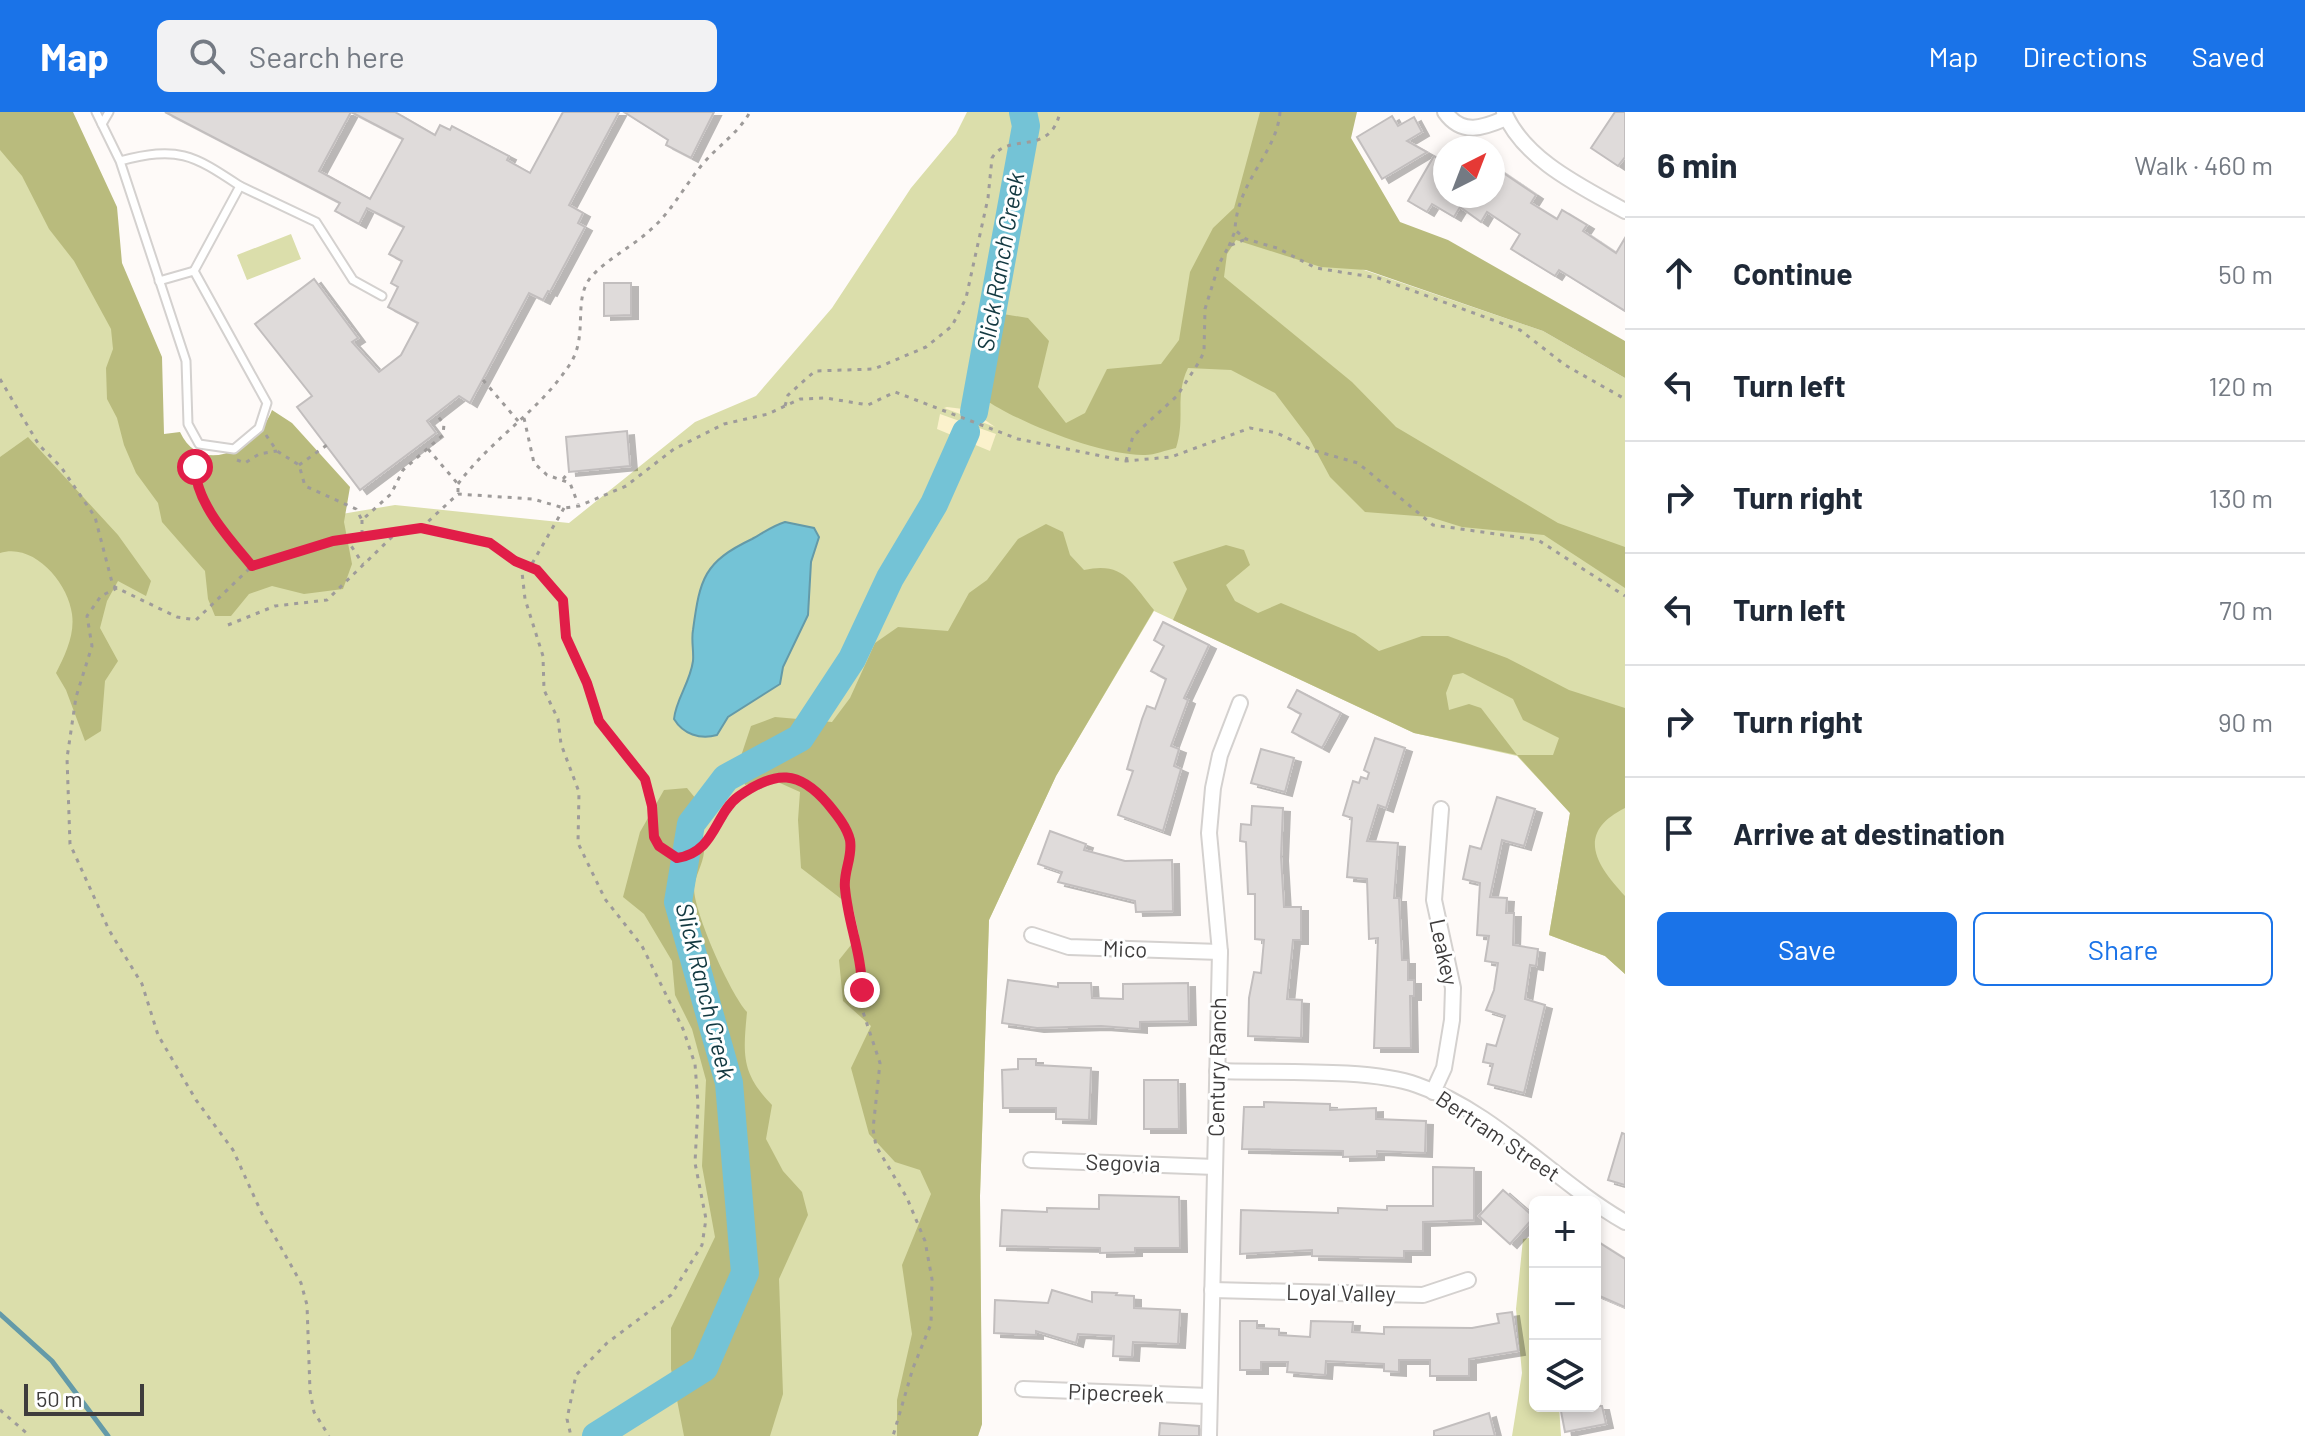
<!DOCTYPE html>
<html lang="en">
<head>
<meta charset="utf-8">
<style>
	body { margin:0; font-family:Barlow,sans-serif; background:#f2f2f3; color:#1f2937 }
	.controls { position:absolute; right:24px; bottom:24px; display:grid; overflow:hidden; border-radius:12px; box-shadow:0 4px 12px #0003 }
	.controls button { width:72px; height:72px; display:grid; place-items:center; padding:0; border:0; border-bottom:2px solid #e0e1e3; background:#fff; color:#1f2937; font:40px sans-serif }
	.compass { position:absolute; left:1433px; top:24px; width:72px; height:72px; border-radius:50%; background:#fff; box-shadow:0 4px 12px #0003; rotate:42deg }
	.scale { position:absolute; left:24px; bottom:20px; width:120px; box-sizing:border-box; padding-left:8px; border:4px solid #3e3c3c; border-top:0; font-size:22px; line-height:28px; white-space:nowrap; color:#3e3c3c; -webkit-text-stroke:6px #fff; paint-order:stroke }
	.stop { position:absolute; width:24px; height:24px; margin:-18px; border:6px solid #e11d48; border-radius:50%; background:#fff }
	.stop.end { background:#e11d48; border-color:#fff; box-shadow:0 2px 8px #0008 }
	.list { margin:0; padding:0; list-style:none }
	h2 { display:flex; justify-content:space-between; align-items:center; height:104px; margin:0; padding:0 32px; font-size:34px }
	h2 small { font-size:26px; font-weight:400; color:#747a83 }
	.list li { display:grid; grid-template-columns:52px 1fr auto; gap:24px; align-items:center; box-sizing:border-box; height:112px; padding:0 32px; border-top:2px solid #e0e1e3 }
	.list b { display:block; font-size:30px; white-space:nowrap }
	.list em { font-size:26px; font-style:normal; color:#747a83 }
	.actions { display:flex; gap:16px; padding:24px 32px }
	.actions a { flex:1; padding:18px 0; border:2px solid #1a73e8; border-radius:12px; text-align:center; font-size:28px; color:#1a73e8 }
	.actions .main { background:#1a73e8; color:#fff }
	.icon { flex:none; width:44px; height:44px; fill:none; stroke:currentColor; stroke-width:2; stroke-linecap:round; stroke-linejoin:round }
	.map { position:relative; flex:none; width:1625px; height:1324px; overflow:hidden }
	header { display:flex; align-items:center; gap:48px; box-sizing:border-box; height:112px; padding:0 40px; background:#1a73e8; color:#fff }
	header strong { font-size:38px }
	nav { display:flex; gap:44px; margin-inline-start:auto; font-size:28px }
	.search { width:560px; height:72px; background:#f2f2f3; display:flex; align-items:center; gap:20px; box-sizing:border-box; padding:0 28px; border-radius:12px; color:#747a83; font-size:30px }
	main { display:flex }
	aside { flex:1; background:#fff }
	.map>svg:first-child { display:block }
	.green { fill:#dbdeab }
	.forest { fill:#b9bb7d; fill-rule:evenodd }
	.sand { fill:#fbf2cc }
	.water { fill:#74c3d6; stroke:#649aa8; stroke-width:2 }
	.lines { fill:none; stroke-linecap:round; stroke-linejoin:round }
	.stream { stroke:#649aa8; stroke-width:5 }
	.river { stroke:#74c3d6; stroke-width:28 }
	.building { fill:#dfdbda; stroke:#c2bebe; stroke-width:2; filter:url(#shadow) }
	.lane-casing { stroke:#d4d1cf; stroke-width:11 }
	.street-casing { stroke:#d4d1cf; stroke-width:18 }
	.path { stroke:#9e9b9a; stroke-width:3; stroke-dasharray:4 6; stroke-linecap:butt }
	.lane { stroke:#fff; stroke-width:7 }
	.street { stroke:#fff; stroke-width:14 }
	.route { stroke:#e11d48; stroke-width:10 }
	.labels { text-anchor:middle; stroke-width:6; stroke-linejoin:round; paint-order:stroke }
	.street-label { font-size:22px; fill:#3e3c3c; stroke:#fff }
	.water-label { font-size:24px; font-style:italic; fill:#133941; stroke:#fff }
</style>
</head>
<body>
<header>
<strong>Map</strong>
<div class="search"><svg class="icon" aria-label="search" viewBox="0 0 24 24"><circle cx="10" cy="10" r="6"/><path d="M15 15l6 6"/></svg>Search here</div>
<nav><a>Map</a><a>Directions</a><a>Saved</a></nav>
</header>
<main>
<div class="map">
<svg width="1625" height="1324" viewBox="0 0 1625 1324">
	<defs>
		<filter id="shadow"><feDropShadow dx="7" dy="4" stdDeviation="0" flood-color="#0004"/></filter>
	</defs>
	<rect width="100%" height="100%" fill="#fefaf8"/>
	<!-- green -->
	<g class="green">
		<polygon points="0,0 35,0 167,366 330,404 395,393 569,411 695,310 756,284 832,196 911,76 956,22 967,0 1299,0 1323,144 1543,219 1625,266 1625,862 1605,844 1549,823 1570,701 1517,644 1414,621 1154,499 1056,664 989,808 980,1084 982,1312 978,1324 0,1324"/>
		<polygon points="291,122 301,147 247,168 237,143"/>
		<polygon points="1535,1125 1535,1294 1559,1294 1561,1324 1512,1324 1522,1261 1516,1197 1523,1127"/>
	</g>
	<!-- forest -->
	<g class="forest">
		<path d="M0,0H73L117,95L122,151L162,245L164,322L180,320C202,367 259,334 272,298L292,311L350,375L344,410L352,452L343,477L304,482L272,474L249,482L231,504H215L208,487L205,459L162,410L158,391L136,361L124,333L117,306L107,287L106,256L113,237L111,217L74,149L49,117L22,64L0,38Z"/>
		<path d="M1260,0H1357L1351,26L1400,110L1448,128L1625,229V266L1543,219L1366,158L1321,155L1236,128L1227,142L1224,165L1352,270L1396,315L1558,411L1625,435V476L1544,423L1462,415L1430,405L1365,400L1330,365L1309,326L1275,281L1231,258L1188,256C1174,285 1186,305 1176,336C1166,338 1155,343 1145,343C1102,344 1019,311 984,287L987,253L1003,202L1028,206L1049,229L1038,275L1066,311L1085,301L1107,257L1161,252L1179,228L1190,160L1213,116L1234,96Z"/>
		<path d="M28,325L118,423L151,469L146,484L118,469L107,489L100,516L118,549L105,569L101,619L85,629L66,578L56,561C65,543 75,523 72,502C68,470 33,430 0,441V345Z"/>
		<path d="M1046,412L1063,420L1070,443L1084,458C1123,449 1131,470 1154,498L1056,664L989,808L980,1084L982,1312L978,1324H897V1288L912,1222L902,1153L931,1082L920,1058L895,1050L869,1022L851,956L871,914L843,889L839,848L859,823L853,796L801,756L798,708L800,680L771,667L745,673L739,650L751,614L775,605L832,610L850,586L875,531L898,515L948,519L969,481L987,468L1018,427Z"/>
		<path d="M1226,433L1244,438L1250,453L1226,473L1235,489L1258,501L1281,491L1355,522L1379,539L1422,524H1448L1507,546L1569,578L1625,596V696C1575,721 1596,753 1625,784V862L1605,844L1549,823L1570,701L1517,643L1414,621L1173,508L1187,477L1173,450ZM1463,561L1513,587L1523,608L1559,626L1553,643H1517L1481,596L1469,592L1449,598L1446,581L1453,563Z"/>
		<path d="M687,676L696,687C693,712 706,719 704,740C703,752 695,764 694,776C694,801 730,881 747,900C743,943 741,961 772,993L766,1027L783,1059L802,1080L808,1103L779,1167L783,1282L770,1324H684L671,1257V1216L715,1125L702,1054L706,968L692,917L675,883L672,849L644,802L623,785L640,720L664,678Z"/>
	</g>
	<!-- sand -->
	<g class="sand">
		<polygon points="947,295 971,298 995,315 944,296"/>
		<polygon points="940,302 996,322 990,339 937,317"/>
	</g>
	<!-- water -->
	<path class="water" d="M785,410L814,416L819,425L811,450L808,503L783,555L780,572L728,605L717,623C700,628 683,622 674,607C676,587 690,571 693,549C694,539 691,528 693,518C700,466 704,450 752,427C763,421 772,414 785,410Z"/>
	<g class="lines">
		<!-- stream -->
		<polyline class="stream" points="0,1202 52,1249 108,1324"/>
		<!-- river -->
		<g class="river">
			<polyline points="974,300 1026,14 1023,0"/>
			<polyline points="596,1324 704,1256 745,1161 729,971 678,790 691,712 726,666 800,626 852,547 890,466 934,392 966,320"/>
		</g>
	</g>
	<!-- building -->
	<g class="building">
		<polygon points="165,0 351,0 319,59 370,87 403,27 351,0 395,0 435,23 440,13 450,18 452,14 509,44 507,48 530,61 563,0 619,0 569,93 583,101 578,111 585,115 550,180 548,179 543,188 529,181 470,291 459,284 427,309 436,321 360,378 297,295 312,284 255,212 314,167 358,226 352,230 379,260 401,243 418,211 388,195 398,175 391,171 402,149 389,142 404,115 367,96 359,112 335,99 340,91"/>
		<polygon points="624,0 714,0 691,46 666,33 668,28"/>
		<polygon points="1615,0 1625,0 1625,45 1618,54 1591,36"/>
		<polygon points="1392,4 1398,14 1414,5 1422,20 1407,29 1427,40 1382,67 1357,25"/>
		<polygon points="1434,44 1445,51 1445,84 1493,84 1493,54 1536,83 1531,91 1557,107 1562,98 1587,113 1583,119 1616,141 1625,126 1625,199 1559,158 1555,164 1511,137 1520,122 1487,100 1481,110 1460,95 1454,105 1432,92 1427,100 1408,89"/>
		<polygon points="604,171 631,171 631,203 604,204"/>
		<polygon points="627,319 630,354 569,360 566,325"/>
		<polygon points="1163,510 1209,533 1184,586 1188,588 1171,634 1179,637 1174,654 1181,657 1163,719 1118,703 1133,659 1127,657 1142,607 1147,594 1155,597 1166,567 1151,559 1164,534 1154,528"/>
		<polygon points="1297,578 1341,601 1322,636 1292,620 1301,602 1288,595"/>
		<polygon points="1375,626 1405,636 1386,696 1378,693 1367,729 1398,731 1394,786 1399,786 1402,848 1408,848 1408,868 1414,868 1414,884 1410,884 1411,936 1374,936 1378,826 1369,827 1367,767 1347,765 1352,706 1343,703 1353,669 1359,671 1361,665 1367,667 1369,661 1364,658"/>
		<polygon points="1261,637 1294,646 1285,680 1251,671"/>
		<polygon points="1497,685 1535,697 1524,734 1502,728 1490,785 1507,786 1506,801 1514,801 1513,833 1538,837 1536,854 1530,853 1525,887 1545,893 1524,981 1488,972 1493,952 1483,950 1487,932 1496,934 1505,904 1486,898 1494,878 1498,851 1485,849 1489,824 1477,823 1480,771 1463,767 1470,734 1481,737"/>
		<polygon points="1252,694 1283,696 1281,745 1284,795 1301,795 1301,828 1293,828 1287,887 1302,888 1301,926 1248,924 1249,886 1254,860 1261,861 1264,828 1255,827 1255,782 1248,782 1246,730 1240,729 1241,712 1251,713"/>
		<polygon points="1050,719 1086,732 1084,738 1125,749 1172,748 1173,799 1136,800 1135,789 1058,770 1062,760 1038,752"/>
		<polygon points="1008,868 1058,875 1058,871 1091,871 1092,886 1123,887 1123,872 1188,871 1189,909 1140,910 1140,917 1101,914 1037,916 1002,911"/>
		<polygon points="1018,947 1036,947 1036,953 1091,956 1089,1008 1056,1007 1056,996 1003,996 1002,958 1018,957"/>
		<polygon points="1144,968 1178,968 1179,1017 1144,1017"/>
		<polygon points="1264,990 1330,992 1330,998 1376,996 1376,1007 1426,1009 1425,1041 1377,1039 1377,1044 1343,1045 1343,1039 1242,1037 1244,995 1264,995"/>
		<polygon points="1622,1021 1625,1022 1625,1073 1608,1068"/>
		<polygon points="1433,1055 1474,1056 1474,1108 1423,1110 1423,1139 1404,1139 1404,1146 1312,1144 1312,1138 1240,1142 1241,1098 1338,1101 1338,1096 1387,1098 1387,1094 1433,1094"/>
		<polygon points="1503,1078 1534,1105 1510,1132 1479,1104"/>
		<polygon points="1099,1083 1179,1085 1180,1136 1135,1136 1135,1140 1100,1141 1100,1136 1000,1134 1002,1098 1047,1100 1047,1096 1099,1097"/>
		<polygon points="1595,1128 1625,1147 1625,1195 1595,1182"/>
		<polygon points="1052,1178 1092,1190 1092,1180 1117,1181 1116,1183 1134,1184 1134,1196 1180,1198 1178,1232 1133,1230 1132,1245 1113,1244 1114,1224 1078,1222 1076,1231 1036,1219 1036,1223 994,1221 995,1188 1048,1191"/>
		<polygon points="1512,1200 1518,1239 1469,1247 1469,1264 1430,1264 1430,1248 1399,1248 1399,1260 1384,1259 1384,1252 1326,1249 1325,1263 1287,1260 1288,1250 1261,1250 1261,1258 1240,1258 1240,1209 1257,1209 1257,1216 1279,1217 1279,1223 1310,1225 1311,1209 1353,1210 1352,1220 1384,1222 1384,1215 1472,1216 1499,1211 1497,1202"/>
		<polygon points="1560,1294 1602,1294 1606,1312 1565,1320"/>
		<polygon points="1489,1301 1495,1324 1434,1324 1434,1319"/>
		<polygon points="1160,1311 1199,1314 1199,1324 1159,1324"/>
	</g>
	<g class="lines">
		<defs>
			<g id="lane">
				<path d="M96,0L120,49L186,249L188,312L199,332L234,337L259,316L267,291L194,159L240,74C192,42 178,34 120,49"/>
				<polyline points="102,12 109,0"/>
				<polyline points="240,74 316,110 353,168 382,184"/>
				<polyline points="159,169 194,159"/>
			</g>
			<g id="street">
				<path d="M1445,0C1462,24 1483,16 1506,6"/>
				<path d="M1504,0C1524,48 1582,75 1625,99"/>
				<polyline points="1032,823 1069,835 1220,840"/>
				<path d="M1217,959C1271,961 1370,956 1417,973C1494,999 1555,1070 1625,1110"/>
				<polyline points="1433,980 1444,956 1452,908 1453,876 1434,788 1441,697"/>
				<polyline points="1031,1048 1215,1055"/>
				<polyline points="1212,1178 1423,1183 1468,1168"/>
				<polyline points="1023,1277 1209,1284"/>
				<polyline points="1209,1324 1220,840 1209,721 1213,676 1220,643 1240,591"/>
			</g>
		</defs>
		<!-- lane casing -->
		<use href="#lane" class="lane-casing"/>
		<!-- street casing -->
		<use href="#street" class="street-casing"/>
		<!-- path -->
		<g class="path">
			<path d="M1280,0C1277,41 1237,69 1235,118L1246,127L1277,136L1316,156L1378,166L1520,218L1565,253L1625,287"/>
			<polyline points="1229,134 1235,119"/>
			<polyline points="0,267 39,333 61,355 95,405 113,474 121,478 177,505 196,508 252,454 333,429 414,416 490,431 515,449 537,458 563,488 566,525 587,571 599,609 645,667 652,694 654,725 668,742 677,746 695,740 714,722 739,685 779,667 800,666 810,672 846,716 851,731 844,774 860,840 863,900 880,951 873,1017 876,1034 907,1086 925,1129 932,1167 931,1212 913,1256 893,1324"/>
			<polyline points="483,268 519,310"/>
			<path d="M785,294L788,283L815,259L874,257L926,235L952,214L966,186L988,86L992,46C1008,19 1050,46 1060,0"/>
			<polyline points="524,306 534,351 547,363 570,371 578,392"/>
			<polyline points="266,323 277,339 299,353 305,374 356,397 362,408 391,382 403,358 443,323 444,312 436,302"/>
			<polyline points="428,337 458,372 458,382"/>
			<path d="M198,344C185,383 230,426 252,454"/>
			<polyline points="237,348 245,351 259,342 277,339"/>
			<polyline points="1126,349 1133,324 1177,284 1199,250 1204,240 1205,197 1219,152 1229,134 1246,127"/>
			<polyline points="299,353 327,333"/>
			<polyline points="563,367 569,360"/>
			<path d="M458,372C491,327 540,299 570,252C589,223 572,188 591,165C607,147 630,136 648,120C671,101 683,76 701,54C717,34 737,23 750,0"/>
			<polyline points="564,396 533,450 522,460 525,487 543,544 544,578 558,607 561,632 579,680 578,731 605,787 642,834 683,917 695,952 698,992 695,1051 706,1107 702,1133 671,1183 607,1231 576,1263 567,1307 571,1324"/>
			<polyline points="362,408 362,423"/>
			<polyline points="421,416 458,382 533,387 564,396 579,394 626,374 674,337 724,312 768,302 800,287 826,286 868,293 895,280 1018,327 1126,349 1171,345 1250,316 1277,321 1312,338 1358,351 1433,413 1538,428 1625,484"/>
			<polyline points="346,426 363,452"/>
			<polyline points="117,476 101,484 87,504 92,534 76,585 67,646 70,732 109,818 142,872 158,923 196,988 233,1038 262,1102 301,1171 307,1193 310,1279 314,1300 329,1324"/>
			<polyline points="228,513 275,494 327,488 396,421"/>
			<polyline points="0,1298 30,1324"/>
		</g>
		<!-- lane -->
		<use href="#lane" class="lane"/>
		<!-- street -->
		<use href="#street" class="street"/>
	</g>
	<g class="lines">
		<!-- route -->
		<path class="route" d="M195,355C196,392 230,427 252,454L333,429L421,416L490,431L515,449L537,458L563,488L566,525L587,571L599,609L645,667L652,694L654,725L659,734L677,746C716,740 714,702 739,684C776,658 799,658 828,692C837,703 847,715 850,728C853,745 843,760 845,776C848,811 862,842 862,878"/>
	</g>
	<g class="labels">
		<!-- street labels -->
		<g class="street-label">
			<text transform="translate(1125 837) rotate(2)" y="8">Mico</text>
			<text transform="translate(1444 840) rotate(78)" y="8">Leakey</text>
			<text transform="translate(1217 955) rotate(-89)" y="8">Century Ranch</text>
			<text transform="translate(1498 1024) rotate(34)" y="8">Bertram Street</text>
			<text transform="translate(1123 1051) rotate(2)" y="8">Segovia</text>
			<text transform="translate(1341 1181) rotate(1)" y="8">Loyal Valley</text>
			<text transform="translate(1116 1281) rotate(2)" y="8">Pipecreek</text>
		</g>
		<!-- water labels -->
		<g class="water-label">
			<text transform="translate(1001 150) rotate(-80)" y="8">Slick Ranch Creek</text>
			<text transform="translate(705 879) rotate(76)" y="8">Slick Ranch Creek</text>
		</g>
	</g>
</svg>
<div class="controls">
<button>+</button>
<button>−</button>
<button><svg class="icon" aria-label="layers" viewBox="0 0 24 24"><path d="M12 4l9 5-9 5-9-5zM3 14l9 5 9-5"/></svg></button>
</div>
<svg class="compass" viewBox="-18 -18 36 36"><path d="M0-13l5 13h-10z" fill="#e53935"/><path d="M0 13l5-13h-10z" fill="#747a83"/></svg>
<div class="scale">50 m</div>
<div class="stop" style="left:195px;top:355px"></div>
<div class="stop end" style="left:862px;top:878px"></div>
</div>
<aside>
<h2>6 min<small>Walk · 460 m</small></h2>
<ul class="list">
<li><svg class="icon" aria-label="ahead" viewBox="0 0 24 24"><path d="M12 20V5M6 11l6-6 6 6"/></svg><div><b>Continue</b></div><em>50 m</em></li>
<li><svg class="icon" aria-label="left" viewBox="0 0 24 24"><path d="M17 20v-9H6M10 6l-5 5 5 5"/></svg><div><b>Turn left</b></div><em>120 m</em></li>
<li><svg class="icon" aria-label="right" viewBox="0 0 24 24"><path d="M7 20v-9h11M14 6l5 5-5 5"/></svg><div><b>Turn right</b></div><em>130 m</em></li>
<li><svg class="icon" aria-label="left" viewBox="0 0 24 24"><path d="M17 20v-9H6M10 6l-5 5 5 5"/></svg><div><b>Turn left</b></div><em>70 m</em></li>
<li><svg class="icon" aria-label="right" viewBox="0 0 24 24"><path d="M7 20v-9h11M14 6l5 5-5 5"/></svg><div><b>Turn right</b></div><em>90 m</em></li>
<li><svg class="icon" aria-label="arrive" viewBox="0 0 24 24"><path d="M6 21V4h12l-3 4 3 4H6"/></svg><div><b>Arrive at destination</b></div></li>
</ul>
<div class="actions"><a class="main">Save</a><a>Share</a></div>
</aside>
</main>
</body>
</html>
